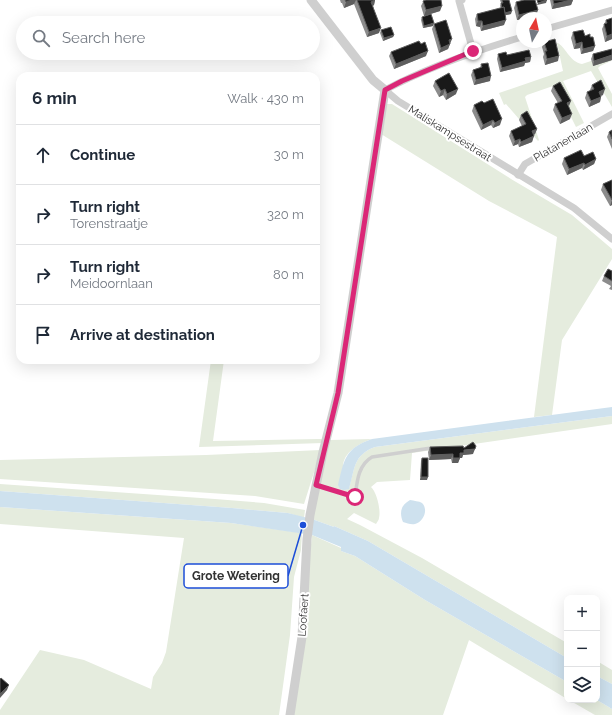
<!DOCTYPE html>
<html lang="en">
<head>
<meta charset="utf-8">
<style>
	body { margin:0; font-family:Raleway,sans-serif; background:#f2f2f3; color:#1f2937 }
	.controls { position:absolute; right:12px; bottom:12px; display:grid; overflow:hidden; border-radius:8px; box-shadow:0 4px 16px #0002 }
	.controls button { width:36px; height:36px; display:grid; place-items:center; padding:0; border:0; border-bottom:1px solid #e0e1e3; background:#fff; color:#1f2937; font:20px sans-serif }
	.compass { position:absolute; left:516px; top:12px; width:36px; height:36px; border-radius:50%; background:#fff; box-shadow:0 4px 16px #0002; rotate:9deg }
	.stop { position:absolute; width:12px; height:12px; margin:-9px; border:3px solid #db2777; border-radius:50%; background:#fff }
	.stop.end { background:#db2777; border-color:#fff; box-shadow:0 1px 4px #0008 }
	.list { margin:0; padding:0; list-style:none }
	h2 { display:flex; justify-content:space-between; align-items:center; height:52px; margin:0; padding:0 16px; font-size:17px }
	h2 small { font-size:13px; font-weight:400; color:#747a83 }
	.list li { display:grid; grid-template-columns:26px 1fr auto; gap:12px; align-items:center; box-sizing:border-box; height:60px; padding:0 16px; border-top:1px solid #e0e1e3 }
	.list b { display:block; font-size:15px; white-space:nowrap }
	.list p { margin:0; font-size:13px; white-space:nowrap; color:#747a83 }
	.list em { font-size:13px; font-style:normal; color:#747a83 }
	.icon { flex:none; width:22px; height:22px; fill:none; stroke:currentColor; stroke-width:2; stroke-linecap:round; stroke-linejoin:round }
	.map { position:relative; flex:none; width:612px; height:715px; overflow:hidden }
	.search { position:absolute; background:#fff; box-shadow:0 4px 16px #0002; left:16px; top:16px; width:304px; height:44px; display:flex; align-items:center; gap:10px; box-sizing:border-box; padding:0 14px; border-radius:22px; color:#747a83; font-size:15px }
	.panel { position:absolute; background:#fff; box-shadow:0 4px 16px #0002; left:16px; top:72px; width:304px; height:292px; border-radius:12px }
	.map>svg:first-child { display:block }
	.green { fill:#e5ecde }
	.water { fill:#cee1ee }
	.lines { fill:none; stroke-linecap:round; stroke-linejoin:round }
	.service { stroke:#cfcfcf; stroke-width:3.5 }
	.minor { stroke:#cfcfcf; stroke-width:7 }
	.tertiary { stroke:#cfcfcf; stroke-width:9 }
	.wall { fill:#8c8c8c }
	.shaded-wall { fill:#5e5e5e }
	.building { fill:#191919; stroke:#5e5e5e }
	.route { stroke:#db2777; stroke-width:5 }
	.labels { text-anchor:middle; stroke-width:4; stroke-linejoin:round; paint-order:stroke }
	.street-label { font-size:11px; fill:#323232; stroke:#fff }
	.leader { fill:none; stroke:#1d4ed8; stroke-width:1.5 }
	.callout-dot { fill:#1d4ed8; stroke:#fff; stroke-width:1.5 }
	.callout { fill:#fff; stroke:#1d4ed8; stroke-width:1.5 }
	.callout-label { font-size:12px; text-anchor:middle; font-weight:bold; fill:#323232 }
</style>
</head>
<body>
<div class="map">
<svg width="612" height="715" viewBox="0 0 612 715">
	<rect width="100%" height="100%" fill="#fff"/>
	<!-- green -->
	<g class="green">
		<path d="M557,43H558C567,49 570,62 582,64L609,55L612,56L611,61L600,66L598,68L612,94V107L591,71L563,81L584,123L576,127L556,87L553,86L527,95L525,97L539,140L538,141L506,104L504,105L499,93L563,71Z"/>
		<polygon points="386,104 392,104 511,179 572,215 612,249 612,259 562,340 552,415 534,417 557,237 489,201 381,134"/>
		<polygon points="211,360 224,360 213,441 318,439 324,439 323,443 199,447"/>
		<path d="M612,416V424L412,453L410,480L377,482L371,487C377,492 381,511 379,518C379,520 377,522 376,524L354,513L347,519L360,525L422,558L567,643V658L368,541L334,526V527L312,519L330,440L372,439C360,443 343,452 343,467C342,473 347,482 349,488C355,469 353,455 375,447Z"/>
		<polygon points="321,450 304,504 255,496 0,479 0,460 206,455"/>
		<polygon points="0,484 215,499 264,503 305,510 304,518 288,513 232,508 0,491"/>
		<polygon points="0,507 231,523 302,533 301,550 294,577 290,635 279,715 0,715 0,710 40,650 84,660 151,689 153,677 162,663 166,652 184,538 0,524"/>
		<polygon points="312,535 341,548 341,551 355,556 425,600 567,682 567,699 469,640 443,715 294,715"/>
		<polygon points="597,661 612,670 612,684 597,676"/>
		<polygon points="569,700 597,700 612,709 612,715 595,715"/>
	</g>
	<!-- water -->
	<g class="water">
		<path d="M612,407V416L375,447C353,455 355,469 349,489L344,490L340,489L338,485C344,460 345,448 372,439Z"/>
		<polygon points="0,491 232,508 288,513 312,519 334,527 334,526 368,541 567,658 567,682 425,600 355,556 341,551 341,547 312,535 231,523 0,507"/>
		<path d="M410,500C414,501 419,501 422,503C429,510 423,522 415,524C411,525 407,523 403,522C399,512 401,505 410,500Z"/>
		<polygon points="597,676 612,684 612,709 597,700"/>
	</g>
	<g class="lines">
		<!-- service -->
		<path class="service" d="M317,485L355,497C357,482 358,465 372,457L431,448"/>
		<!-- minor -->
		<g class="minor">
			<polyline points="462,0 459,1 473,51"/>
			<polyline points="546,29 612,10"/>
			<path d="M522,37C475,51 428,67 385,90L398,101L574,208L612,239"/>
			<polyline points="518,175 525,164 612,114"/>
		</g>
		<!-- tertiary -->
		<polyline class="tertiary" points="290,715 302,637 307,539 310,515 323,452 338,393 385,90 373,80 311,0"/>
	</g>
	<!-- wall -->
	<g class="wall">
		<polygon points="340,0 375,0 374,5 373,6 379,33 367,37 354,4 344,8 342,3 341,3"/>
		<polygon points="424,0 441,0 440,11 424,16 421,6"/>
		<polygon points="500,0 509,0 511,14 505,15 504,25 481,31 480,27 476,26 475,19 477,14 501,8 500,6 501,3"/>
		<polygon points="550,0 573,0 571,5 552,9"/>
		<polygon points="516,2 536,16 522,18 522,19 517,20 514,8"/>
		<polygon points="422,17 433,26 423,28 421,20"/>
		<polygon points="606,20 612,39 605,42 602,29"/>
		<polygon points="434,24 450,44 448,49 439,53 432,29"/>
		<polygon points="381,30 394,35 393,37 383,41 380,33"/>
		<polygon points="573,32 590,37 595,46 593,51 581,54 580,48 574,49 571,38"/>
		<polygon points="544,42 558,61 545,65 543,57 544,54 542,47"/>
		<polygon points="612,49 612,60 593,66 591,59 593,54"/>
		<polygon points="391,52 426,56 394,69 389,56"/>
		<polygon points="498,54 507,55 531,57 530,62 525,63 524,66 500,72 497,59"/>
		<polygon points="481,64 490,81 474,85 471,75 473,70 480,68"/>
		<polygon points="435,81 456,94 446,100 443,95 439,97 433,86"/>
		<polygon points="592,85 603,95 601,96 600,102 589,107 585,98 587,92 590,91 590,90"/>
		<polygon points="553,86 569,107 570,119 560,124 553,110 555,104 558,103 551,91"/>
		<polygon points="484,103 500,125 493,128 491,125 481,130 472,111 474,105"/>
		<polygon points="521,115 537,129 535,134 534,135 532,142 519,147 518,144 513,146 509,136 511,131 522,126 519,120"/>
		<polygon points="612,130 612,149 607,137 609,132"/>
		<polygon points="584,156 596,159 594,164 583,170 582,168 567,175 562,164 564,158"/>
		<polygon points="612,180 612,205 610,206 601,190 603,184"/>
		<polygon points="612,271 612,290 609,289 611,286 602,281 604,276"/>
		<polygon points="430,447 464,448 473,454 463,455 462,458 460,458 458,463 452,463 451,459 429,460 428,452"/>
		<polygon points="422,458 427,480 420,480 421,461"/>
	</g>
	<!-- shaded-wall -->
	<g class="shaded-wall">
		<polygon points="352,0 356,0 354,4 344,8 346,2"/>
		<polygon points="375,0 374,5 369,7 371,2"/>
		<polygon points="547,0 546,3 537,5 538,3"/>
		<polygon points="571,0 573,0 571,5 552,9 554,4"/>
		<polygon points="442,6 440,11 424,16 426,10"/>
		<polygon points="538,10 536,16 526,18 522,18 522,19 517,20 519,15"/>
		<polygon points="512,11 511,14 502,16 503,13"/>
		<polygon points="506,20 504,25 481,31 483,26"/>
		<polygon points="478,21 482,21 480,27 476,26"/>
		<polygon points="434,23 433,26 423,28 424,26"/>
		<polygon points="381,28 379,33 367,37 369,32"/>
		<polygon points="612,34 612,39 605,42 607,36"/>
		<polygon points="394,35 393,37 383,41 384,38"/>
		<polygon points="452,39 448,49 439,53 441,48 449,40"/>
		<polygon points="582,42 580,48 574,49 576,44"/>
		<polygon points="595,46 593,51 581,54 583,49"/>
		<polygon points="428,51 426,56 394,69 396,64"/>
		<polygon points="612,55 612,60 593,66 594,61"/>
		<polygon points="559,56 558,61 545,65 547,59"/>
		<polygon points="531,57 530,62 525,63 524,66 500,72 502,68 525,58"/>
		<polygon points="491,76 490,81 474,85 476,80"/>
		<polygon points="445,89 443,95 439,97 441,91"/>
		<polygon points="458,89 456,94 446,100 447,94"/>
		<polygon points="605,89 603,95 597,97 599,92"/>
		<polygon points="601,97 600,102 589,107 591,101"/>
		<polygon points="571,101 569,106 567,103"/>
		<polygon points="572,114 570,119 560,124 562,118"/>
		<polygon points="502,119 500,125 493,128 495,123"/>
		<polygon points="493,120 491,125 481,130 483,125"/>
		<polygon points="537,129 535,134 530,137 532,131"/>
		<polygon points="534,136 532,142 519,147 521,142"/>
		<polygon points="520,139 518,144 513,146 515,141"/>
		<polygon points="596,159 594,164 583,170 585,165"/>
		<polygon points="584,163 582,168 567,175 569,169"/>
		<polygon points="612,200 612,205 610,206"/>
		<polygon points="475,449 473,454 463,455 462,458 460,458 458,463 452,463 453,458 464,450"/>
		<polygon points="453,454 451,459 429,460 431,455"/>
		<polygon points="421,477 428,477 427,480 420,480"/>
		<polygon points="9,685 7,690 0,698 0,694"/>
	</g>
	<!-- building -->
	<g class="building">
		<polygon points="345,0 352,0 346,2"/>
		<polygon points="357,0 375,0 371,2 381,28 369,32"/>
		<polygon points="426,0 441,0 442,6 426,10 423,1"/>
		<polygon points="502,0 509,0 512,11 505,13 504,7 502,8 501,3 503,3"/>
		<polygon points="524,0 535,0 538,10 519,15 516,2"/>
		<polygon points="537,0 547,0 538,3"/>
		<polygon points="553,0 571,0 554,4"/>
		<polygon points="504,7 506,20 483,26 482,21 478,21 477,14"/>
		<polygon points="431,14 434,23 424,26 422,17"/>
		<polygon points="612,18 612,34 607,36 604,24 607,23 606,20"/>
		<polygon points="446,20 452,39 449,40 450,44 441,48 434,24"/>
		<polygon points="391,27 394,35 384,38 381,30"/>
		<polygon points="583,30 585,36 590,34 590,37 593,37 595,46 583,49 582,42 576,44 573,32"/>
		<polygon points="555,39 559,56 547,59 545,51 547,51 544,42"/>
		<polygon points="419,41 421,44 425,42 428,51 396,64 391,52"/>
		<polygon points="612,49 612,55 594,61 593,54"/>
		<polygon points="529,50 531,57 525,58 526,61 502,68 498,54 506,52 507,55"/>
		<polygon points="488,63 491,76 476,80 473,70 482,67 481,64"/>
		<polygon points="449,73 458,89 447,94 445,89 441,91 435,81"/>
		<polygon points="601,80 605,89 599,92 601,97 591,101 587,92 594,89 592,85"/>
		<polygon points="560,82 571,101 567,103 572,114 562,118 555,104 562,101 553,86"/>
		<polygon points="493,99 502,119 495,123 493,120 483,125 474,105 482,101 484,103"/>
		<polygon points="527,111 537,129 532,131 534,136 521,142 520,139 515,141 511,131 526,124 521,115"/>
		<polygon points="612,130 612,139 609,132"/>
		<polygon points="581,150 584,156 593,152 596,159 585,165 584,163 569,169 564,158"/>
		<polygon points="612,180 612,200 603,184"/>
		<polygon points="608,269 612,271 612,281 604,276"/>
		<polygon points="473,442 476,446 475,449 464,450 464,453 460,453 460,458 453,458 453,454 431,455 430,447 463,446 464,448"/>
		<polygon points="422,458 428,458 428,477 421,477"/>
		<polygon points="1,678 9,685 0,694 0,679"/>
	</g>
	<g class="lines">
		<!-- route -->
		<polyline class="route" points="355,497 316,485 338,393 385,90 402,81 473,51"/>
	</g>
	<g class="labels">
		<!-- street labels -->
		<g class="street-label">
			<text transform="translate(450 133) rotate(32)" y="4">Maliskampsestraat</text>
			<text transform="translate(563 142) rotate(-30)" y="4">Platanenlaan</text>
			<text transform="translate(303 615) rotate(-86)" y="4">Loofaert</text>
		</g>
	</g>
	<!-- callouts -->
	<path class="leader" d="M303 525L288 576"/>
	<circle class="callout-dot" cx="303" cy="525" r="4"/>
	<rect class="callout" x="184" y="564" width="104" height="24" rx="4"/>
	<g class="callout-label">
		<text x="236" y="580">Grote Wetering</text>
	</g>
</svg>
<div class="controls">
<button>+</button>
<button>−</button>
<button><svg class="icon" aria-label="layers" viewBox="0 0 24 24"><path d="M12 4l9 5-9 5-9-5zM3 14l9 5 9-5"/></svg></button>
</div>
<svg class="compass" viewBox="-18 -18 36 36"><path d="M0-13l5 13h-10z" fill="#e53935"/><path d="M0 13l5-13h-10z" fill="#747a83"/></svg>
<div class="stop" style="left:355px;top:497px"></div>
<div class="stop end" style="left:473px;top:51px"></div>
<div class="search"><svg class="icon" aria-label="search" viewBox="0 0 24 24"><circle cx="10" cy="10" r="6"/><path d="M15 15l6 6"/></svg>Search here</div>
<section class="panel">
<h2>6 min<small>Walk · 430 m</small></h2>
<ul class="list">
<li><svg class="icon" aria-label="ahead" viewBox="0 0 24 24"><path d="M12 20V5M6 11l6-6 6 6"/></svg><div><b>Continue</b></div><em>30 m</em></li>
<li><svg class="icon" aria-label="right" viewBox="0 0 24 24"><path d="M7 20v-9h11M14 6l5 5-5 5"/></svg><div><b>Turn right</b><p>Torenstraatje</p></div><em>320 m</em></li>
<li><svg class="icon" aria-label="right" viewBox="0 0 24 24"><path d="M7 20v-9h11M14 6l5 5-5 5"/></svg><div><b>Turn right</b><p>Meidoornlaan</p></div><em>80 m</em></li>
<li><svg class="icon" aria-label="arrive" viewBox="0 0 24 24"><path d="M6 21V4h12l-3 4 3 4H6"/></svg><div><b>Arrive at destination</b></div></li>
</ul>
</section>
</div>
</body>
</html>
